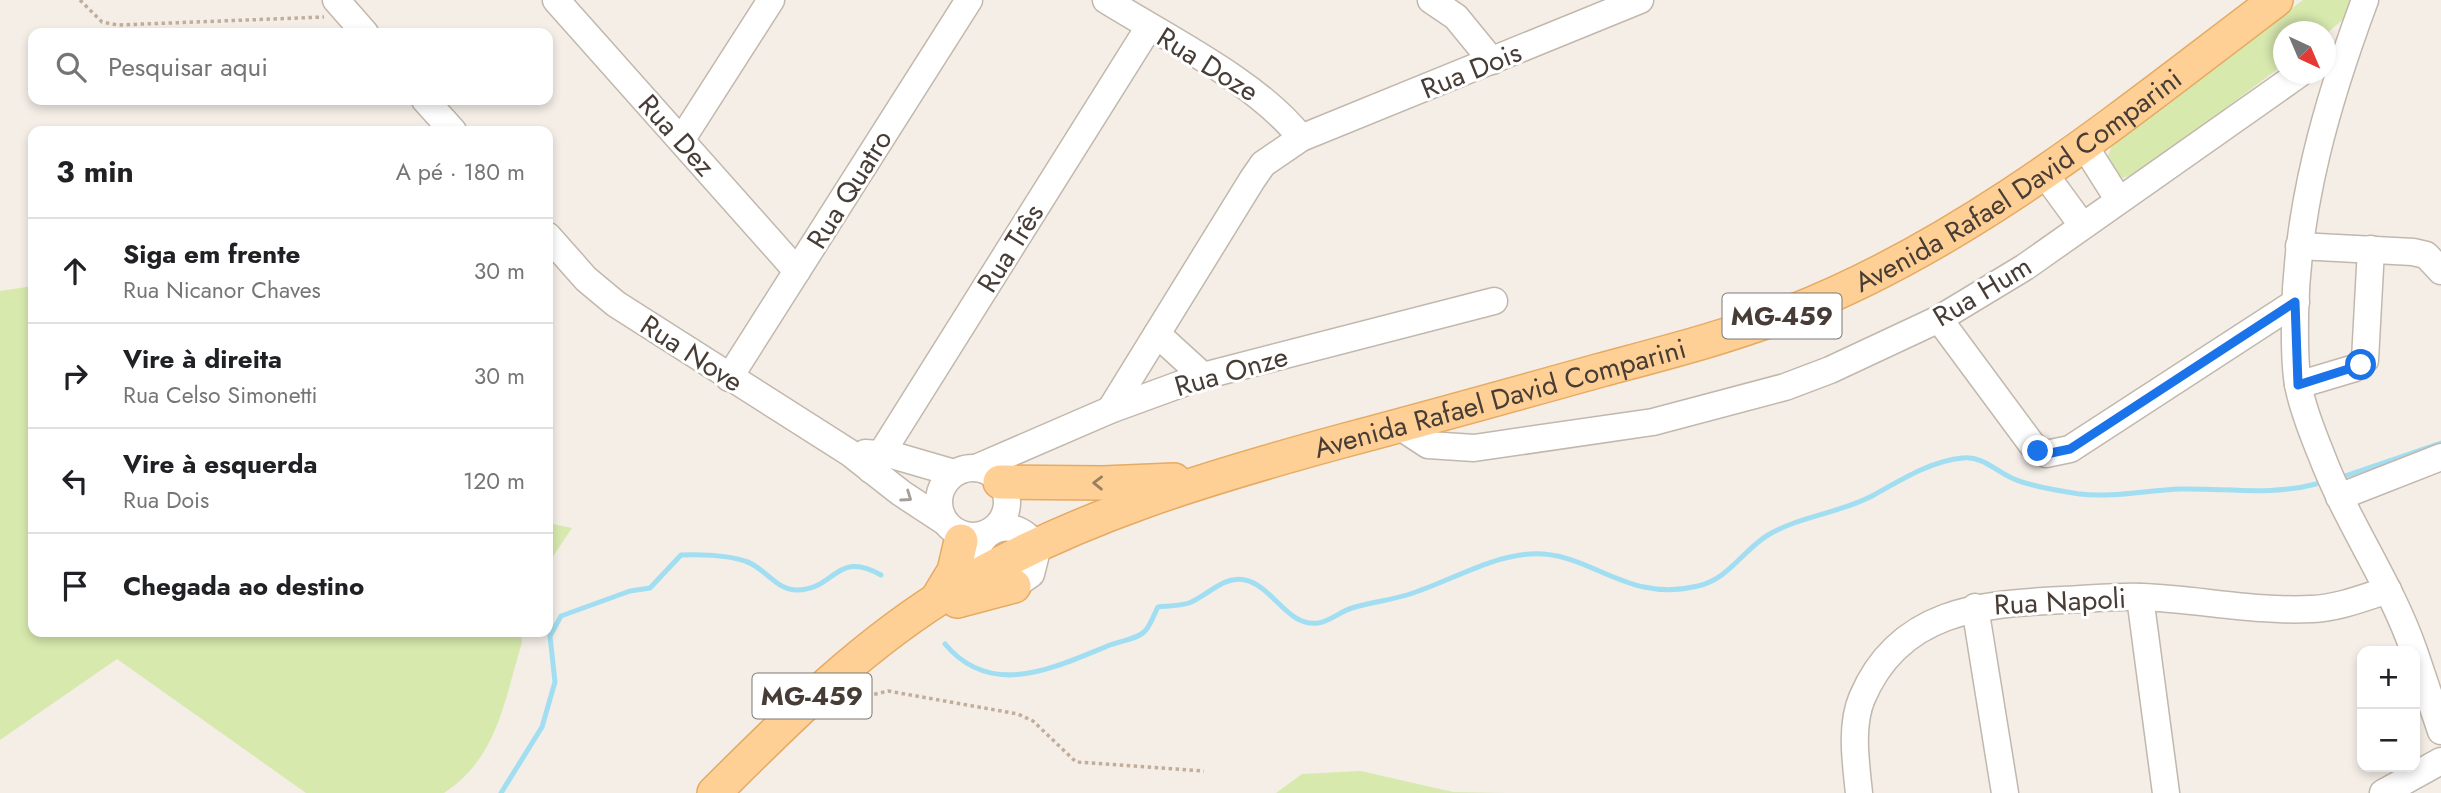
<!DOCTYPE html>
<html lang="pt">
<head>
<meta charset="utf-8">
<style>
	body { margin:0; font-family:Jost,sans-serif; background:#f2f2f2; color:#202124 }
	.controls { position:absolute; right:21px; bottom:21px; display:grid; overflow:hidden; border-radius:14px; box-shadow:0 4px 10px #0003 }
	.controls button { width:63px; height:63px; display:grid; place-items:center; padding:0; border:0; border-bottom:2px solid #e0e0e0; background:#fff; color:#202124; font:35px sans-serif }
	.compass { position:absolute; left:2273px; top:21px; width:63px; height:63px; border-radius:50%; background:#fff; box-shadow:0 4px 10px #0003; rotate:136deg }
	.stop { position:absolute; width:21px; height:21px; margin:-16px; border:5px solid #1a73e8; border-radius:50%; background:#fff }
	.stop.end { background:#1a73e8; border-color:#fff; box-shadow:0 2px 7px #0008 }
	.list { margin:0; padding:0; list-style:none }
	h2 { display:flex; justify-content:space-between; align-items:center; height:91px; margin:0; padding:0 28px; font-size:30px }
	h2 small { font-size:23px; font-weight:400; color:#757577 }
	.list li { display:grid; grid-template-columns:46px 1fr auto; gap:21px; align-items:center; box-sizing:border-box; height:105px; padding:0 28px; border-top:2px solid #e0e0e0 }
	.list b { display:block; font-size:26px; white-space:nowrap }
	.list p { margin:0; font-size:23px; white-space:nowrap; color:#757577 }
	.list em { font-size:23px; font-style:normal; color:#757577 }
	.icon { flex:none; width:38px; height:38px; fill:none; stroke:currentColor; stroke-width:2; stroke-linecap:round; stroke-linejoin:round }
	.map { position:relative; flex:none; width:2441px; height:793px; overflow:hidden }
	.search { position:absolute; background:#fff; box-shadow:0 4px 10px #0003; left:28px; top:28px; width:525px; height:77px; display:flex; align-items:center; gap:18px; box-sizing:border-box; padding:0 24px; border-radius:14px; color:#757577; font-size:26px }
	.panel { position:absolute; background:#fff; box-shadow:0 4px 10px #0003; left:28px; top:126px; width:525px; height:511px; border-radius:14px }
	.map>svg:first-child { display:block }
	.green { fill:#d8e9ae }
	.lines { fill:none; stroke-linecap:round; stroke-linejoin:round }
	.stream { stroke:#a2def2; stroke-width:5 }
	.minor-casing { stroke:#c2b7ac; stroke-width:29 }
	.major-casing { stroke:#e6aa62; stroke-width:36 }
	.path { stroke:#c2ad9a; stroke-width:3.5; stroke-dasharray:3.5 3.5; stroke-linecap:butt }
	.minor { stroke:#fff; stroke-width:26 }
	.major { stroke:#ffd095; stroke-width:33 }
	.oneway { stroke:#9a7f61 }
	.oneway2 { stroke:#a39e9a }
	.route { stroke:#1a73e8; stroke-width:9 }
	.labels { text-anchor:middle; stroke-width:6; stroke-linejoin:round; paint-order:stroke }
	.shield { fill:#fff; stroke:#7e7772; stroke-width:2 }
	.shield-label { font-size:26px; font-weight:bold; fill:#473d36 }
	.street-label { font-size:28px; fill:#473d36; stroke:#fff }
</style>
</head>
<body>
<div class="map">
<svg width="2441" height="793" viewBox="0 0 2441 793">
	<rect width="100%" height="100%" fill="#f4eee7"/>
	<!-- green -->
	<g class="green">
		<polygon points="2303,0 2356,0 2348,15 2326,34 2284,32 2283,65 2139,173 2122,178 2114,174 2106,161 2113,143"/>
		<path d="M33,286V632H521L522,643C504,700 498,758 444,793H306L117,659L0,740V291Z"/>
		<polygon points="548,523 572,528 548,564"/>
		<polygon points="1361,771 1453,792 1506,793 1276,793 1302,774"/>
	</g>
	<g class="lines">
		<!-- stream -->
		<g class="stream">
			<polyline points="2345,476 2441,443"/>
			<path d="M945,644C992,700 1055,667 1110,645C1120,641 1138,639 1145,631C1151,625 1154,614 1158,607C1168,606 1180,606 1189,603C1207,596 1224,575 1245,580C1273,586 1287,627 1318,623C1329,622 1341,611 1352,608C1372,602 1393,600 1413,593C1452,580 1489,557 1530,554C1590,550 1625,604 1698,586C1729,579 1743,550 1768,535C1800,516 1840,513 1872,496C1901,480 1930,461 1963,458C1984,456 1996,472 2014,479C2032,487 2060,491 2080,494C2110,498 2149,490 2180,489C2226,488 2271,496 2316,484"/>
			<path d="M501,793L542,727L555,682L550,636L561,616L630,591L650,588L681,555C699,554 727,555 745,561C765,567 775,590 797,590C835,590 836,549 881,575"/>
		</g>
		<defs>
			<g id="minor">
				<polyline points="336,0 365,33"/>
				<polyline points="556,0 797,271"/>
				<path d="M1106,0C1167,38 1259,83 1301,138"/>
				<polyline points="1431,0 1456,17 1492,61"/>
				<path d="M2365,0C2327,102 2297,205 2295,315C2295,338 2294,361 2298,384C2302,407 2312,432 2321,454C2347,523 2390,582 2414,651"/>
				<polyline points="425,100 453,131"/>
				<polyline points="682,139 771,0"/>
				<polyline points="2084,145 2118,199"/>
				<polyline points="2044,173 2082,225"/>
				<polyline points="548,236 586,279 616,304 850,453 901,493 945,522"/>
				<polyline points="2299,246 2413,252 2426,255 2441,271"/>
				<polyline points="1939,319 2033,446 2046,454 2070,449 2296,302"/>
				<polyline points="1157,334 1203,376"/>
				<polyline points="729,378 969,0"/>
				<polyline points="2298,385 2355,368 2365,360 2371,249"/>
				<polyline points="1110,410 1252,180 1263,164 1301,138 1640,0"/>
				<polyline points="1399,426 1428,445 1474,448 1653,422 1785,387 1830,370 1939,319 2025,267 2299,74"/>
				<polyline points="865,453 892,455 954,473"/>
				<polyline points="976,468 1110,410 1203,376 1494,301"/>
				<circle cx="973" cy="502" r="34"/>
				<polyline points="871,470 1149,27"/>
				<polyline points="2339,497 2441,457"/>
				<path d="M976,562C975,533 1004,517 1027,536L1036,554L1031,574L1014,586H997"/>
				<polyline points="2140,597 2166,793"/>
				<polyline points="1975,607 2005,793"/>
				<polyline points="2415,654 2441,731"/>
				<path d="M1859,793C1856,764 1850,726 1862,698C1899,610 1981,604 2063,600C2089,599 2116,596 2142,597C2198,599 2255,612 2312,609C2338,608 2363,598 2388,590"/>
				<polyline points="2383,793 2441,761"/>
			</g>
			<g id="major">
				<polyline points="1000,482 1103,483 1174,480"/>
				<polyline points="937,599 954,571 961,541"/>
				<polyline points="957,601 1014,586"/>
				<path id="s1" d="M714,793C789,718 866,641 959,586C1078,516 1210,477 1342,441C1429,418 1515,394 1601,370C1664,353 1728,337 1789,313C1971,242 2122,116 2276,0"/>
			</g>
		</defs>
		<!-- minor casing -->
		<use href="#minor" class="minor-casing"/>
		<!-- major casing -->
		<use href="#major" class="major-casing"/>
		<!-- path -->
		<g class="path">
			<polyline points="80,0 102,22 118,25 324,17"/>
			<polyline points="847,701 888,691 1018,714 1033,721 1076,762 1204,771"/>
		</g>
		<!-- minor -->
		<use href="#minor" class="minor"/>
		<!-- major -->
		<use href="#major" class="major"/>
	</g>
	<!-- one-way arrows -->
	<defs><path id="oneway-chevron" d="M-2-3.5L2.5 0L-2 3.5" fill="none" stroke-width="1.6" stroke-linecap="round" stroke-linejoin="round" transform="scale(1.75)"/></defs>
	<use class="oneway" href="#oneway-chevron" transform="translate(1098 483) rotate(-179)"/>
	<use class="oneway2" href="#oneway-chevron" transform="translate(907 497) rotate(35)"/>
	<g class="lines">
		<!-- route -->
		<polyline class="route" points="2038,451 2046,454 2070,449 2295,302 2298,385 2361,365"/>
	</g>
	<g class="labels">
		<!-- shield labels -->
		<g class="shield">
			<rect x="1722.5" y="293.5" width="119" height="45" rx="5"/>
			<rect x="752.5" y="673.5" width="119" height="45" rx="5"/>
		</g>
		<g class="shield-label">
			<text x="1782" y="325">MG-459</text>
			<text x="812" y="705">MG-459</text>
		</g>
		<!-- street labels -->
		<g class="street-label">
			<text transform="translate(1208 64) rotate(32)" y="10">Rua Doze</text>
			<text transform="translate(1471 70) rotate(-22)" y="10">Rua Dois</text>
			<text transform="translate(677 135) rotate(48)" y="10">Rua Dez</text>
			<text dy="10" stroke="none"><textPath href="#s1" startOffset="1463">Avenida Rafael David Comparini</textPath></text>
			<text transform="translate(849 189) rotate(-58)" y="10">Rua Quatro</text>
			<text transform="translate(1010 248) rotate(-58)" y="10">Rua Três</text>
			<text transform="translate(1982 291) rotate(-31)" y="10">Rua Hum</text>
			<text transform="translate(692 353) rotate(33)" y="10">Rua Nove</text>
			<text transform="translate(1231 371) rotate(-16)" y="10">Rua Onze</text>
			<text dy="10" stroke="none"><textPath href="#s1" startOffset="896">Avenida Rafael David Comparini</textPath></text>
			<text transform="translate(2060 601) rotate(-3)" y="10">Rua Napoli</text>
		</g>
	</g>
</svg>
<div class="controls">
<button>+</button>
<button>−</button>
</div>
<svg class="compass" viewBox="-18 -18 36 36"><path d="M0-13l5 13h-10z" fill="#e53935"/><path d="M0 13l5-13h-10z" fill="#757577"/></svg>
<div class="stop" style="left:2361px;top:365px"></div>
<div class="stop end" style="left:2038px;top:451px"></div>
<div class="search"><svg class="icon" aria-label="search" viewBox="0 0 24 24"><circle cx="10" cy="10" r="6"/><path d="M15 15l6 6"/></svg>Pesquisar aqui</div>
<section class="panel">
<h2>3 min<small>A pé · 180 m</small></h2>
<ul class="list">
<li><svg class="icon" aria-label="ahead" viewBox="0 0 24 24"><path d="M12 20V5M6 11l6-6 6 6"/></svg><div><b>Siga em frente</b><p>Rua Nicanor Chaves</p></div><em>30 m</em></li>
<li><svg class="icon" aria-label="right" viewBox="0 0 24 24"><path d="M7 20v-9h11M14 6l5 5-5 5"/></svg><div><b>Vire à direita</b><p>Rua Celso Simonetti</p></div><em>30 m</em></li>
<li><svg class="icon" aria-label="left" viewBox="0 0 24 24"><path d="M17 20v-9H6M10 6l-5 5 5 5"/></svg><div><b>Vire à esquerda</b><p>Rua Dois</p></div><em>120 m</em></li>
<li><svg class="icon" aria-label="arrive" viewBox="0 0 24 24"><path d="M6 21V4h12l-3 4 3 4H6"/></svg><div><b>Chegada ao destino</b></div></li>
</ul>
</section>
</div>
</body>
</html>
